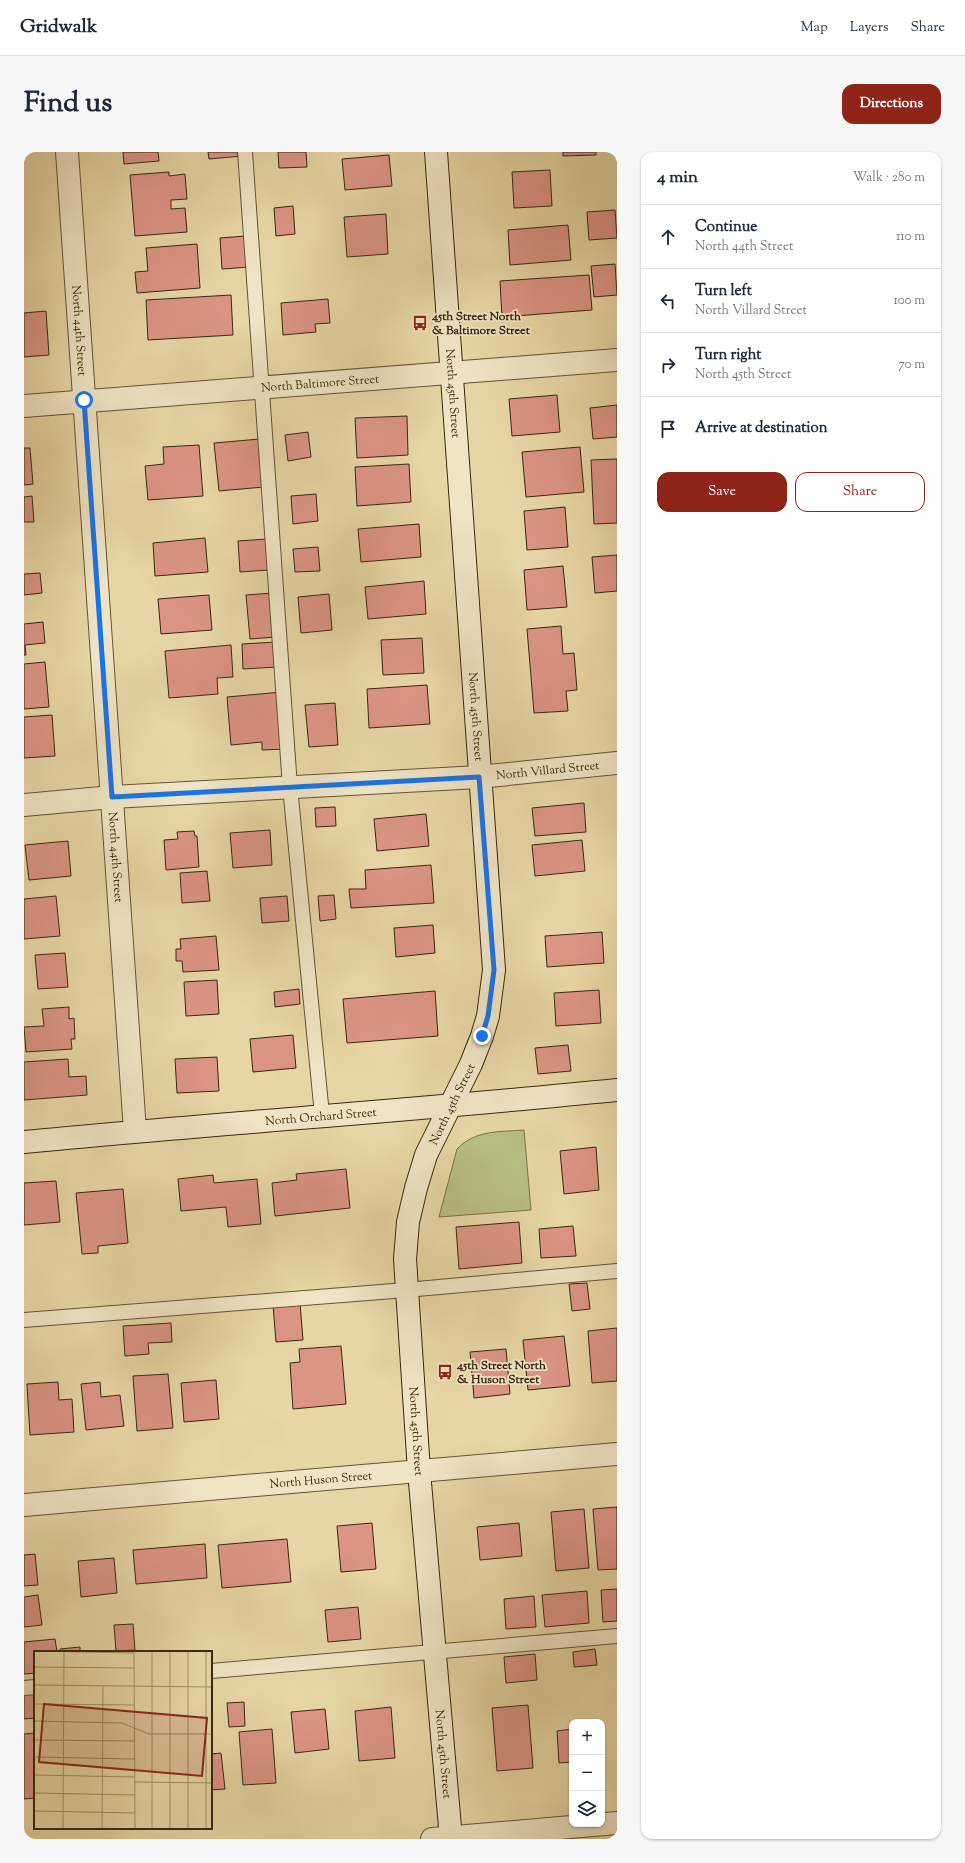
<!DOCTYPE html>
<html lang="en">
<head>
<meta charset="utf-8">
<style>
	body { margin:0; font-family:"Sorts Mill Goudy",serif; background:#f6f6f7; color:#1f2937 }
	.controls { position:absolute; right:12px; bottom:12px; display:grid; overflow:hidden; border-radius:8px; box-shadow:0 1px 3px #0004 }
	.controls button { width:36px; height:36px; display:grid; place-items:center; padding:0; border:0; border-bottom:1px solid #e0e1e3; background:#fff; color:#1f2937; font:20px sans-serif }
	.stop { position:absolute; width:12px; height:12px; margin:-9px; border:3px solid #1a73e8; border-radius:50%; background:#fff }
	.stop.end { background:#1a73e8; border-color:#fff; box-shadow:0 1px 4px #0008 }
	.list { margin:0; padding:0; list-style:none }
	h2 { display:flex; justify-content:space-between; align-items:center; height:52px; margin:0; padding:0 16px; font-size:17px }
	h2 small { font-size:13px; font-weight:400; color:#747a83 }
	.list li { display:grid; grid-template-columns:26px 1fr auto; gap:12px; align-items:center; box-sizing:border-box; height:64px; padding:0 16px; border-top:1px solid #e0e1e3 }
	.list b { display:block; font-size:15px; white-space:nowrap }
	.list p { margin:0; font-size:13px; white-space:nowrap; color:#747a83 }
	.list em { font-size:13px; font-style:normal; color:#747a83 }
	.actions { display:flex; gap:8px; padding:12px 16px }
	.actions a { flex:1; padding:9px 0; border:1px solid #8f2418; border-radius:12px; text-align:center; font-size:14px; color:#8f2418 }
	.actions .main { background:#8f2418; color:#fff }
	.icon { flex:none; width:22px; height:22px; fill:none; stroke:currentColor; stroke-width:2; stroke-linecap:round; stroke-linejoin:round }
	.map { position:relative; flex:none; width:593px; height:1687px; overflow:hidden; border-radius:12px }
	header { display:flex; align-items:center; gap:24px; box-sizing:border-box; height:56px; padding:0 20px; background:#fff; border-bottom:1px solid #e0e1e3 }
	header strong { font-size:19px }
	nav { display:flex; gap:22px; margin-inline-start:auto; font-size:14px }
	.intro { display:flex; align-items:center; justify-content:space-between; box-sizing:border-box; height:96px; padding:0 24px }
	h1 { margin:0; font-size:28px }
	.button { padding:10px 18px; border-radius:12px; background:#8f2418; color:#fff; font-size:14px; font-weight:700 }
	main { display:flex; gap:24px; padding:0 24px }
	aside { flex:1; background:#fff; border-radius:12px; box-shadow:0 1px 3px #0004 }
	.map>svg:first-child { display:block }
	.green { fill:#b8bd84; stroke:#78724a }
	.building { fill:#dc9485; stroke:#392711 }
	.lines { fill:none; stroke-linecap:round; stroke-linejoin:round }
	.lane-casing { stroke:#645336; stroke-width:16 }
	.street-casing { stroke:#645336; stroke-width:24 }
	.secondary-casing { stroke:#392711; stroke-width:24 }
	.lane { stroke:#efe4c4; stroke-width:14 }
	.street { stroke:#efe4c4; stroke-width:22 }
	.secondary { stroke:#efe4c4; stroke-width:22 }
	.route { stroke:#1a73e8; stroke-width:5 }
	.labels { text-anchor:middle; stroke-width:3.5; stroke-linejoin:round; paint-order:stroke }
	.poi-label { font-size:12px; font-weight:bold; fill:#392711; stroke:#efe4c4; text-anchor:start }
	.street-label { font-size:12px; fill:#392711; stroke:#efe4c4 }
	.inset-road { fill:none; stroke:#a1906a; stroke-width:1 }
	.view { fill:#8f2418; fill-opacity:0.15; stroke:#8f2418; stroke-width:2 }
	.inset-edge { fill:none; stroke:#392711; stroke-width:2 }
</style>
</head>
<body>
<header>
<strong>Gridwalk</strong>
<nav><a>Map</a><a>Layers</a><a>Share</a></nav>
</header>
<div class="intro"><h1>Find us</h1><a class="button">Directions</a></div>
<main>
<div class="map">
<svg width="593" height="1687" viewBox="0 0 593 1687">
	<rect width="100%" height="100%" fill="#e7d6a5"/>
	<filter id="stains"><feTurbulence type="fractalNoise" baseFrequency=".005" numOctaves="4"/><feColorMatrix values="0 0 0 0 .2 0 0 0 0 .09 0 0 0 0 .02 0 0 0 .5 -.17"/></filter>
	<radialGradient id="worn" r=".72"><stop offset=".6" stop-color="#630" stop-opacity="0"/><stop offset="1" stop-color="#630" stop-opacity=".3"/></radialGradient>
	<!-- green -->
	<path class="green" d="M500,978L507,1058L415,1065L433,997C451,978 475,980 500,978Z"/>
	<!-- building -->
	<g class="building">
		<polygon points="99,0 134,0 135,9 100,12"/>
		<polygon points="184,0 217,0 218,4 185,7"/>
		<polygon points="254,0 282,0 283,15 255,16"/>
		<polygon points="539,0 572,0 572,3 539,4"/>
		<polygon points="365,3 368,34 321,38 318,7"/>
		<polygon points="526,18 528,54 490,56 488,20"/>
		<polygon points="145,20 145,24 161,22 163,47 147,48 147,57 161,56 163,80 111,84 106,23"/>
		<polygon points="269,54 271,82 252,84 250,56"/>
		<polygon points="591,58 593,86 565,88 563,60"/>
		<polygon points="362,62 364,102 323,105 320,65"/>
		<polygon points="544,73 547,108 486,113 484,78"/>
		<polygon points="222,84 225,115 198,117 196,86"/>
		<polygon points="173,92 176,136 113,141 111,120 124,119 122,96"/>
		<polygon points="591,112 593,143 570,145 567,114"/>
		<polygon points="565,123 568,158 478,165 476,129"/>
		<polygon points="207,143 209,183 124,188 122,148"/>
		<polygon points="304,147 306,171 291,172 292,180 259,183 257,151"/>
		<polygon points="22,159 25,203 0,205 0,161"/>
		<polygon points="533,243 536,280 488,284 485,247"/>
		<polygon points="593,253 593,285 569,287 566,256"/>
		<polygon points="383,264 384,303 333,306 331,266"/>
		<polygon points="284,280 287,305 264,309 261,283"/>
		<polygon points="236,287 240,335 195,339 190,291"/>
		<polygon points="175,293 179,344 124,348 121,314 140,312 139,295"/>
		<polygon points="556,295 560,340 502,345 498,300"/>
		<polygon points="0,296 6,296 9,332 0,333"/>
		<polygon points="593,307 593,371 570,372 567,308"/>
		<polygon points="385,312 387,350 333,354 331,315"/>
		<polygon points="292,342 294,369 269,372 267,344"/>
		<polygon points="8,344 10,370 0,370 0,345"/>
		<polygon points="541,355 544,395 503,398 500,359"/>
		<polygon points="395,372 397,405 337,410 334,377"/>
		<polygon points="181,386 184,420 131,424 129,391"/>
		<polygon points="243,387 245,418 216,420 214,389"/>
		<polygon points="294,395 296,419 271,420 269,397"/>
		<polygon points="593,403 593,439 571,441 568,405"/>
		<polygon points="539,414 543,455 503,458 500,418"/>
		<polygon points="16,421 18,441 0,443 0,422"/>
		<polygon points="400,429 402,462 344,467 341,435"/>
		<polygon points="249,441 252,485 226,487 222,443"/>
		<polygon points="305,442 308,478 277,481 274,445"/>
		<polygon points="185,443 188,478 137,482 134,447"/>
		<polygon points="19,470 21,491 1,493 2,503 0,503 0,472"/>
		<polygon points="537,474 539,502 550,501 553,538 542,539 544,559 510,561 503,477"/>
		<polygon points="398,486 400,521 359,523 357,488"/>
		<polygon points="252,490 254,515 219,517 218,492"/>
		<polygon points="207,493 209,525 193,526 194,542 145,546 141,499"/>
		<polygon points="21,510 25,555 0,557 0,512"/>
		<polygon points="403,533 406,572 345,576 343,537"/>
		<polygon points="258,540 263,597 238,598 238,590 207,593 203,545"/>
		<polygon points="311,551 314,593 285,595 281,553"/>
		<polygon points="28,563 31,604 0,606 0,565"/>
		<polygon points="560,651 562,680 511,684 508,656"/>
		<polygon points="311,655 312,674 292,675 291,656"/>
		<polygon points="402,662 405,694 353,699 350,667"/>
		<polygon points="246,678 248,713 209,716 206,681"/>
		<polygon points="170,679 171,684 173,684 175,715 142,718 140,688 154,687 153,680"/>
		<polygon points="558,688 561,719 511,724 508,693"/>
		<polygon points="44,689 47,724 5,728 1,693"/>
		<polygon points="407,713 410,751 327,756 325,737 342,737 341,718"/>
		<polygon points="183,719 186,749 158,751 156,721"/>
		<polygon points="310,743 312,767 296,769 294,744"/>
		<polygon points="32,744 36,784 0,787 0,747"/>
		<polygon points="263,744 265,769 238,771 236,746"/>
		<polygon points="409,773 411,801 372,805 370,776"/>
		<polygon points="578,780 580,811 523,815 521,784"/>
		<polygon points="192,784 195,818 159,820 158,809 152,809 152,797 157,797 156,787"/>
		<polygon points="41,801 44,835 14,837 11,803"/>
		<polygon points="193,828 195,862 162,864 160,830"/>
		<polygon points="275,837 276,852 251,855 250,840"/>
		<polygon points="575,838 577,871 532,874 530,841"/>
		<polygon points="411,839 414,884 323,891 319,847"/>
		<polygon points="45,855 45,867 50,866 51,887 47,887 48,897 2,900 0,875 20,874 18,857"/>
		<polygon points="269,883 272,916 229,920 226,887"/>
		<polygon points="544,893 547,919 514,922 511,896"/>
		<polygon points="193,905 195,939 153,941 151,907"/>
		<polygon points="44,907 45,925 62,924 63,943 0,948 0,910"/>
		<polygon points="572,995 575,1038 540,1042 536,999"/>
		<polygon points="322,1017 326,1056 251,1064 248,1031 273,1028 272,1022"/>
		<polygon points="189,1023 190,1031 233,1027 237,1072 204,1075 202,1055 157,1059 154,1027"/>
		<polygon points="32,1029 36,1070 0,1073 0,1031"/>
		<polygon points="99,1037 104,1091 74,1094 74,1101 58,1102 52,1041"/>
		<polygon points="495,1070 498,1111 435,1117 432,1075"/>
		<polygon points="549,1074 552,1104 517,1106 515,1077"/>
		<polygon points="563,1131 566,1157 548,1159 545,1132"/>
		<polygon points="276,1151 279,1188 252,1190 249,1153"/>
		<polygon points="147,1171 148,1190 124,1191 125,1202 101,1204 99,1174"/>
		<polygon points="593,1176 593,1229 568,1231 564,1179"/>
		<polygon points="540,1184 546,1234 504,1238 499,1188"/>
		<polygon points="317,1194 322,1252 269,1257 266,1211 276,1210 275,1197"/>
		<polygon points="482,1197 486,1242 450,1246 446,1200"/>
		<polygon points="144,1222 149,1276 113,1279 109,1224"/>
		<polygon points="192,1228 195,1267 160,1270 157,1231"/>
		<polygon points="34,1230 35,1248 48,1247 50,1280 6,1283 3,1232"/>
		<polygon points="76,1230 77,1245 96,1243 100,1274 62,1278 57,1232"/>
		<polygon points="593,1355 593,1417 574,1418 569,1357"/>
		<polygon points="560,1357 565,1416 532,1419 527,1360"/>
		<polygon points="348,1371 352,1417 317,1420 313,1374"/>
		<polygon points="495,1371 498,1404 456,1408 453,1375"/>
		<polygon points="263,1387 267,1430 198,1436 194,1393"/>
		<polygon points="181,1392 183,1426 112,1432 109,1398"/>
		<polygon points="11,1402 14,1433 0,1434 0,1403"/>
		<polygon points="90,1406 93,1441 57,1445 54,1409"/>
		<polygon points="593,1437 593,1469 579,1470 577,1438"/>
		<polygon points="563,1439 565,1471 521,1475 518,1443"/>
		<polygon points="14,1443 18,1473 0,1475 0,1445"/>
		<polygon points="510,1444 512,1475 482,1477 480,1447"/>
		<polygon points="334,1455 337,1487 304,1490 301,1458"/>
		<polygon points="109,1472 111,1498 92,1499 90,1473"/>
		<polygon points="31,1487 33,1500 11,1500 11,1521 0,1522 0,1490"/>
		<polygon points="56,1495 56,1500 37,1500 36,1497"/>
		<polygon points="571,1497 573,1513 550,1515 549,1500"/>
		<polygon points="511,1502 513,1528 482,1531 480,1505"/>
		<polygon points="11,1542 11,1566 0,1567 0,1543"/>
		<polygon points="220,1550 221,1574 205,1575 203,1551"/>
		<polygon points="504,1553 509,1616 473,1619 468,1556"/>
		<polygon points="367,1555 371,1606 335,1609 331,1559"/>
		<polygon points="301,1557 305,1597 271,1601 267,1560"/>
		<polygon points="248,1577 252,1631 219,1633 215,1580"/>
		<polygon points="548,1577 548,1610 535,1611 533,1579"/>
		<polygon points="11,1581 11,1646 0,1647 0,1582"/>
		<polygon points="197,1601 201,1637 187,1638 187,1602"/>
	</g>
	<g class="lines">
		<defs>
			<g id="lane">
				<polyline points="221,0 266,635 298,963"/>
				<polyline points="0,1168 382,1138 593,1119"/>
				<polyline points="187,1519 593,1484"/>
				<polyline points="0,1536 11,1535"/>
			</g>
			<g id="street">
				<path id="s1" d="M43,0L111,979"/>
				<path id="s2" d="M0,254L593,208"/>
				<path id="s3" d="M0,653L88,645L455,625L593,611"/>
				<path id="s4" d="M0,1353L593,1302"/>
				<polyline points="408,1687 593,1671"/>
			</g>
			<g id="secondary">
				<path id="s5" d="M412,0L470,818L464,864L458,884L447,912L402,1003L392,1036L384,1070L381,1107L395,1319L427,1687"/>
				<path id="s6" d="M0,990C198,971 396,958 593,938"/>
			</g>
		</defs>
		<!-- lane casing -->
		<use href="#lane" class="lane-casing"/>
		<!-- street casing -->
		<use href="#street" class="street-casing"/>
		<!-- secondary casing -->
		<use href="#secondary" class="secondary-casing"/>
		<!-- lane -->
		<use href="#lane" class="lane"/>
		<!-- street -->
		<use href="#street" class="street"/>
		<!-- secondary -->
		<use href="#secondary" class="secondary"/>
	</g>
	<g class="lines">
		<!-- route -->
		<polyline class="route" points="60,248 88,645 455,625 470,818 464,864 458,884"/>
	</g>
	<!-- icons -->
	<defs>
		<symbol id="bus-bare" viewBox="-9 -9 18 18"><path d="M-5-6H5V4H4V6H2V4H-2V6H-4V4H-5ZM-3.5-4V0h7V-4ZM-3.5 1.2v1.5H-2V1.2ZM2 1.2v1.5H3.5V1.2Z" fill="#8f2418" stroke="#efe4c4" stroke-width="2.5" paint-order="stroke"/></symbol>
	</defs>
	<g fill-rule="evenodd">
		<use href="#bus-bare" x="385" y="160" width="22" height="22"/>
		<use href="#bus-bare" x="410" y="1209" width="22" height="22"/>
	</g>
	<g class="labels">
		<!-- poi labels -->
		<g class="poi-label">
			<text x="408" y="168">45th Street North<tspan x="408" dy="14">&amp; Baltimore Street</tspan></text>
			<text x="433" y="1217">45th Street North<tspan x="433" dy="14">&amp; Huson Street</tspan></text>
		</g>
		<!-- street labels -->
		<g class="street-label">
			<text dy="4" stroke="none"><textPath href="#s1" startOffset="179">North 44th Street</textPath></text>
			<text dy="4" stroke="none"><textPath href="#s2" startOffset="297">North Baltimore Street</textPath></text>
			<text dy="4" stroke="none"><textPath href="#s5" startOffset="242">North 45th Street</textPath></text>
			<text dy="4" stroke="none"><textPath href="#s5" startOffset="566">North 45th Street</textPath></text>
			<text dy="4" stroke="none"><textPath href="#s3" startOffset="525">North Villard Street</textPath></text>
			<text dy="4" stroke="none"><textPath href="#s1" startOffset="707">North 44th Street</textPath></text>
			<text transform="translate(428 952) rotate(-64)" y="4">North 45th Street</text>
			<text dy="4" stroke="none"><textPath href="#s6" startOffset="298">North Orchard Street</textPath></text>
			<text dy="4" stroke="none"><textPath href="#s5" startOffset="1298">North 45th Street</textPath></text>
			<text dy="4" stroke="none"><textPath href="#s4" startOffset="298">North Huson Street</textPath></text>
			<text dy="4" stroke="none"><textPath href="#s5" startOffset="1622">North 45th Street</textPath></text>
		</g>
	</g>
	<!-- overview -->
	<g transform="translate(10 1499)">
		<rect width="178" height="178" fill="#e7d6a5"/>
		<path class="inset-road" d="M0,0L100,2M100,0L101,178M172,0V178M0,16L100,17M0,34L178,36M0,53L101,54M0,70L88,72L115,83H178M0,89L101,90M0,106L101,108M0,124L101,126M101,131L178,132M0,142L101,144M0,160L101,162M29,178L30,0M68,178L69,35M118,178V0M136,178V0M154,178V0"/>
		<path class="view" d="M10,53L173,67L168,125L5,111Z"/>
		<rect width="178" height="178" class="inset-edge"/>
	</g>
	<rect width="100%" height="100%" filter="url(#stains)"/>
	<rect width="100%" height="100%" fill="url(#worn)"/>
</svg>
<div class="controls">
<button>+</button>
<button>−</button>
<button><svg class="icon" aria-label="layers" viewBox="0 0 24 24"><path d="M12 4l9 5-9 5-9-5zM3 14l9 5 9-5"/></svg></button>
</div>
<div class="stop" style="left:60px;top:248px"></div>
<div class="stop end" style="left:458px;top:884px"></div>
</div>
<aside>
<h2>4 min<small>Walk · 280 m</small></h2>
<ul class="list">
<li><svg class="icon" aria-label="ahead" viewBox="0 0 24 24"><path d="M12 20V5M6 11l6-6 6 6"/></svg><div><b>Continue</b><p>North 44th Street</p></div><em>110 m</em></li>
<li><svg class="icon" aria-label="left" viewBox="0 0 24 24"><path d="M17 20v-9H6M10 6l-5 5 5 5"/></svg><div><b>Turn left</b><p>North Villard Street</p></div><em>100 m</em></li>
<li><svg class="icon" aria-label="right" viewBox="0 0 24 24"><path d="M7 20v-9h11M14 6l5 5-5 5"/></svg><div><b>Turn right</b><p>North 45th Street</p></div><em>70 m</em></li>
<li><svg class="icon" aria-label="arrive" viewBox="0 0 24 24"><path d="M6 21V4h12l-3 4 3 4H6"/></svg><div><b>Arrive at destination</b></div></li>
</ul>
<div class="actions"><a class="main">Save</a><a>Share</a></div>
</aside>
</main>
</body>
</html>
